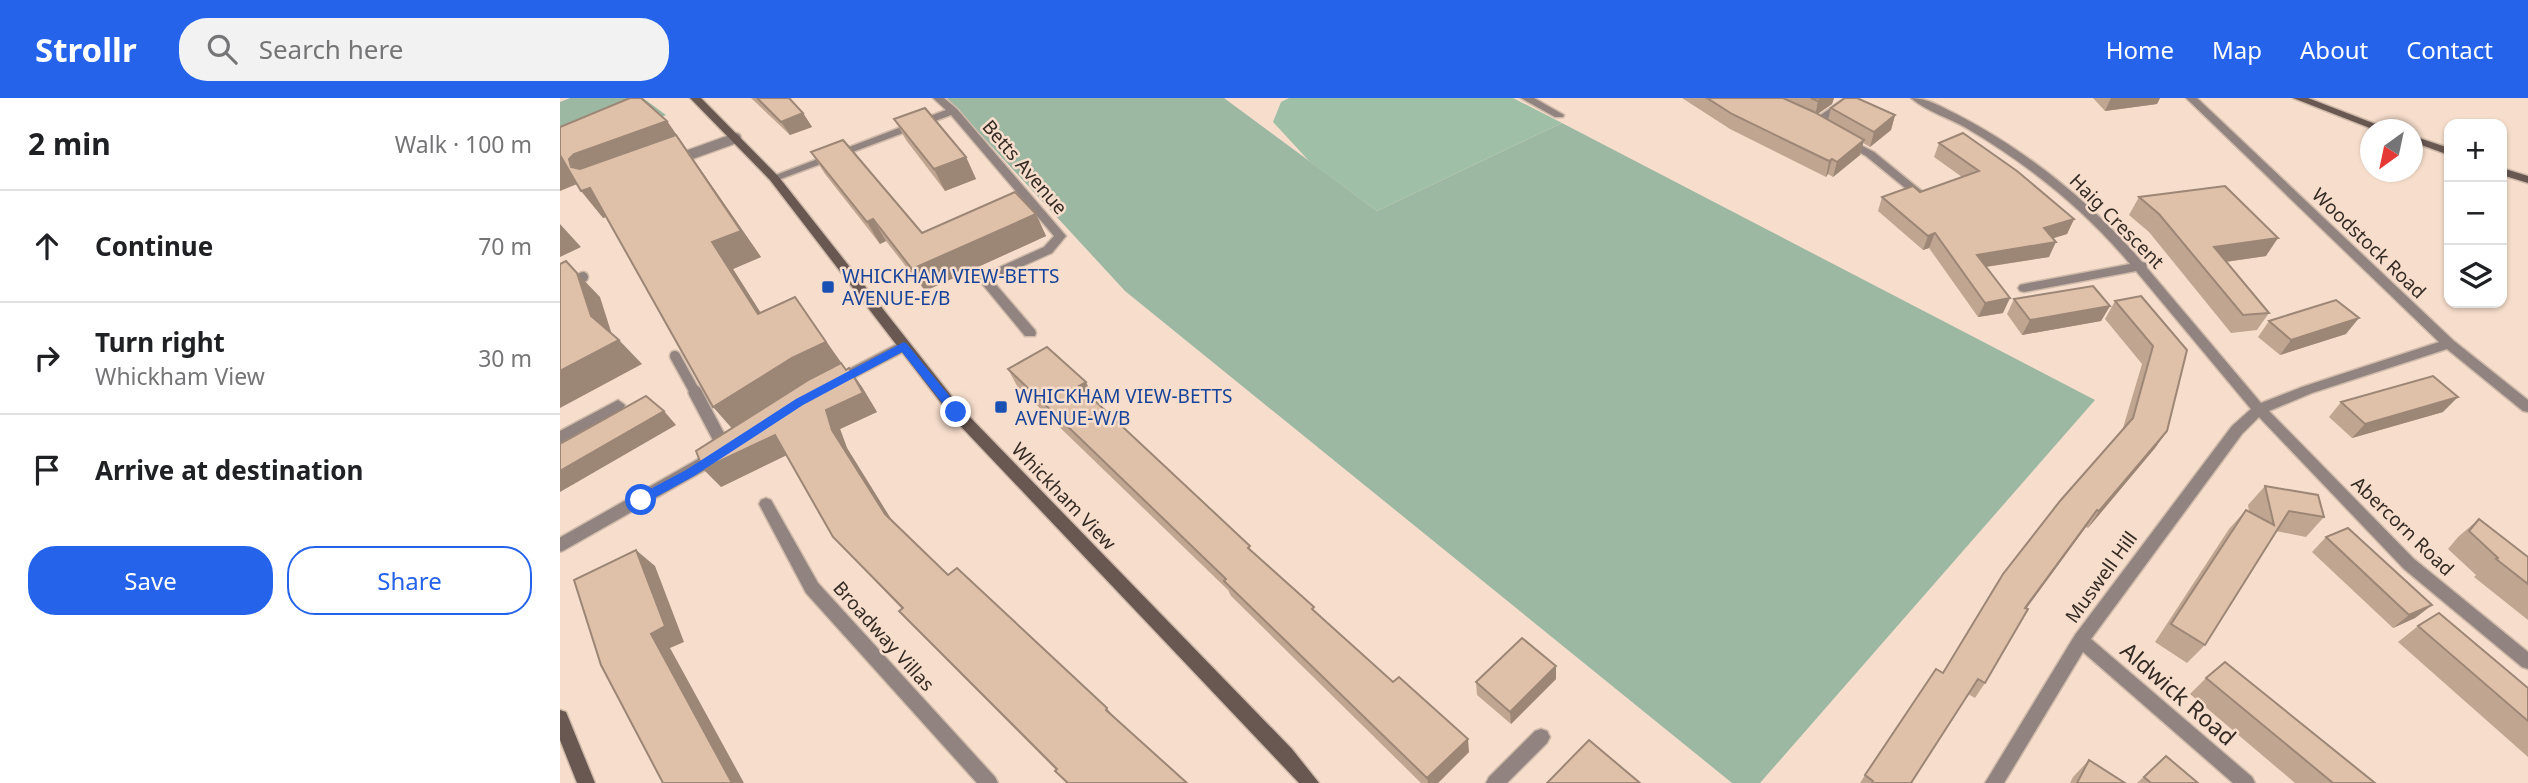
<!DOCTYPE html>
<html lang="en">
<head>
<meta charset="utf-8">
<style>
	body { margin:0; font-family:"Noto Sans",sans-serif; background:#f2f2f2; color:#202124 }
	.controls { position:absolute; right:21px; top:21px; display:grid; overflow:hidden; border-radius:14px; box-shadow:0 2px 5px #0004 }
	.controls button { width:63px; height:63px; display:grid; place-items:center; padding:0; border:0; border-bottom:2px solid #e0e0e0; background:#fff; color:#202124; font:35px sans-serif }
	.compass { position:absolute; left:1800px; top:21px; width:63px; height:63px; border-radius:50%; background:#fff; box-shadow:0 2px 5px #0004; rotate:213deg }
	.stop { position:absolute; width:21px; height:21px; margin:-16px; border:5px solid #2563eb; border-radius:50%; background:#fff }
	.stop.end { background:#2563eb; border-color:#fff; box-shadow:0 2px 7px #0008 }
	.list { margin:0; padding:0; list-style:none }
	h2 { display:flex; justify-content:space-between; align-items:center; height:91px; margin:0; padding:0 28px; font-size:30px }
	h2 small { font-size:23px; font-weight:400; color:#757577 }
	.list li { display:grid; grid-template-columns:46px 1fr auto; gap:21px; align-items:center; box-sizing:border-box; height:112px; padding:0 28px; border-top:2px solid #e0e0e0 }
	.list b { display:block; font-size:26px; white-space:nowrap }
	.list p { margin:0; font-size:23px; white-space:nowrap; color:#757577 }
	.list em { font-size:23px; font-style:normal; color:#757577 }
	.actions { display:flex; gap:14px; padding:21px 28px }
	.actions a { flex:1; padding:16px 0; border:2px solid #2563eb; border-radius:28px; text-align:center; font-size:24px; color:#2563eb }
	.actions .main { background:#2563eb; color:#fff }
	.icon { flex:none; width:38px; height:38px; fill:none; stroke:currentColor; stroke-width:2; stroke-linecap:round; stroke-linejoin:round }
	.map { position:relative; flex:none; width:1968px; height:685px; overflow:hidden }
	header { display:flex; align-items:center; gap:42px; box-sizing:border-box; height:98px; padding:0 35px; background:#2563eb; color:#fff }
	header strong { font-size:33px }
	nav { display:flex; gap:38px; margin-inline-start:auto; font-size:24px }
	.search { width:490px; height:63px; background:#f2f2f2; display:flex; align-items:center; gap:18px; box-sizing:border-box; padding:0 24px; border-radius:28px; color:#757577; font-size:26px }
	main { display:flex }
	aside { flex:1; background:#fff }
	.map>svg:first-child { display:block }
	.green { fill:#9cb8a3 }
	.forest { fill:#a0bfa7 }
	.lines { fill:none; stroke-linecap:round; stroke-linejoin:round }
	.lane-far1-casing { stroke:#d0baaa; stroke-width:13 }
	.lane-casing { stroke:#d0baaa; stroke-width:16 }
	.street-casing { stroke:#d0baaa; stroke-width:3 }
	.secondary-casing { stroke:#d0baaa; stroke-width:3 }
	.lane-far1 { stroke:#918480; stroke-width:10 }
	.lane { stroke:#918480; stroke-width:13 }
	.street { fill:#918480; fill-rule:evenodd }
	.secondary { fill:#695852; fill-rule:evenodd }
	.wall { fill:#c0a591 }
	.shaded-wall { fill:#9c8676 }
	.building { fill:#dfc0a9; stroke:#9c8676; stroke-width:2 }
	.route { fill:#2563eb }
	.transit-dot { fill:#1a4fb4; stroke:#f7decc; stroke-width:2.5 }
	.labels { text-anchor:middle; stroke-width:5; stroke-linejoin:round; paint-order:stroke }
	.street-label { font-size:19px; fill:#342b24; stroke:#f7decc }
	.transit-label { font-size:19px; fill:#164399; stroke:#f7decc; text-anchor:start }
	.near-street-label { font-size:23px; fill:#342b24; stroke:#f7decc }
</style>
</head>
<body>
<header>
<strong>Strollr</strong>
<div class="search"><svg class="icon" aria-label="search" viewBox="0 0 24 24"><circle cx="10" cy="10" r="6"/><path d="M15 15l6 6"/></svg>Search here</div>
<nav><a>Home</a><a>Map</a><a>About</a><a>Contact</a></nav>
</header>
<main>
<aside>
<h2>2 min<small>Walk · 100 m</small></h2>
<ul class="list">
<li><svg class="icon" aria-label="ahead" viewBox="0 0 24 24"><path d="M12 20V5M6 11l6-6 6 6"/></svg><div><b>Continue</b></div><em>70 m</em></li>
<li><svg class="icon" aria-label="right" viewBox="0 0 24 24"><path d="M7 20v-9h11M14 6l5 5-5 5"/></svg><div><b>Turn right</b><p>Whickham View</p></div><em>30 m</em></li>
<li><svg class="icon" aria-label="arrive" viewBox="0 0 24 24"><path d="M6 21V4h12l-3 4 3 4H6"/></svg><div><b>Arrive at destination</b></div></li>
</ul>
<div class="actions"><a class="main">Save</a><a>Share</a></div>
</aside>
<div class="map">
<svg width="1968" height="685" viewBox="0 0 1968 685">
	<rect width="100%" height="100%" fill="#f7decc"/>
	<!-- green -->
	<g class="green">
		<polygon points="10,0 83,0 106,17 0,63 0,4"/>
		<polygon points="387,0 664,0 817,113 1002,25 1535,302 1200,685 1172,685 565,193"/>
	</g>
	<!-- forest -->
	<polygon class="forest" points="729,0 953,0 1002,25 817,113 750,64 713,24 721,4"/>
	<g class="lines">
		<defs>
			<g id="lane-far1">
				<polyline points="115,62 176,40"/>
				<polyline points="0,190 23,179"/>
				<polyline points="115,258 136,296"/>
				<polyline points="277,283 344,248"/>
			</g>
			<g id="lane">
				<polyline points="135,294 165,351"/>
				<polyline points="0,447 155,359"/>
			</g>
			<g id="street">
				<polygon points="373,0 384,0 397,11 506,138 492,155 432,182 475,232 476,235 475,238 465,238 418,181 420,178 484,149 494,138 391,17 218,82 214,83 208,80 386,12"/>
				<polygon points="961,0 974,0 1004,17 1003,19 995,19"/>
				<polygon points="1285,0 1297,0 1260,27 1252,27 1252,23"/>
				<path d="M1351,0C1368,0 1381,9 1396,16C1466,52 1531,104 1582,164L1586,165L1587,170L1701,305L1742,289L1879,244L1626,0H1637L1894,243L1968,302V314L1963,313L1887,251L1752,295L1709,313L1854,461L1968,554V571L1962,569L1844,471L1699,319L1682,336L1531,541L1692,679L1695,685H1673L1523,554L1444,685H1425L1515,537L1672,328L1691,311L1576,173L1464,194L1460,193L1458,190L1460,187L1464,186L1570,166C1525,112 1469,67 1408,31C1390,20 1367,14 1351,0Z"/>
				<polygon points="1287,40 1314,54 1363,94 1363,98 1355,98 1306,58 1283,45 1282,43"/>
				<polygon points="58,302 65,307 63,311 0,345 0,333"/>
				<polygon points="206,400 211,402 258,485 435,679 438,685 417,685 246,495 199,406 201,402"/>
				<polygon points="981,631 987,633 990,639 987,645 947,685 926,685 929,679 975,633"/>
			</g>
			<g id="secondary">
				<polygon points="130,0 141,0 218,78 401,310 732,651 759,685 739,685 391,318 210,82"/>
				<polygon points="1733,0 1748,0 1831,32 1815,32"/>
				<polygon points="1853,38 1889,50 1889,57 1853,44"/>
				<polygon points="1942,70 1968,78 1968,85 1942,77"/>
				<polygon points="0,612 6,614 35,685 17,685 0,642"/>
			</g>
		</defs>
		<!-- lane-far1 casing -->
		<use href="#lane-far1" class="lane-far1-casing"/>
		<!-- lane casing -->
		<use href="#lane" class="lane-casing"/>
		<!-- street casing -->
		<use href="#street" class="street-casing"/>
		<!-- secondary casing -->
		<use href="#secondary" class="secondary-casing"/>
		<!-- lane-far1 -->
		<use href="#lane-far1" class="lane-far1"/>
		<!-- lane -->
		<use href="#lane" class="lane"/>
		<!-- street -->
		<use href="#street" class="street"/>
		<!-- secondary -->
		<use href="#secondary" class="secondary"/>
	</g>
	<!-- wall -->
	<g class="wall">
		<polygon points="191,0 232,0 230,1 243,15 252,29 230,37"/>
		<polygon points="1122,0 1274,0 1272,6 1257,16 1268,22 1271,10 1335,17 1331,32 1310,49 1303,45 1300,57 1273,79 1268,76 1266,79 1170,31"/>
		<polygon points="1533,0 1600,0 1597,6 1545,13"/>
		<polygon points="334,21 406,59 416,81 385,93 346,42"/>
		<polygon points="107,23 201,159 173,171 200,214 235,199 286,272 302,289 317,314 280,331 287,350 333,424 388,477 547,610 554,619 627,685 506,685 495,673 496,672 354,529 339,513 342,511 273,439 227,357 161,389 172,330 47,119 43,120"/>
		<polygon points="1379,45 1514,121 1507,136 1493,140 1489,159 1426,169 1443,215 1418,219 1369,150 1363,152 1318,113 1322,99 1360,94 1402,79 1374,59"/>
		<polygon points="251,54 362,135 476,116 486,138 365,193 326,143 320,146 265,76"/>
		<polygon points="1579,99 1706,158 1666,164 1709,215 1697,232 1671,235 1589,134 1569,117"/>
		<polygon points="1454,201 1550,208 1541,223 1462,237 1447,216"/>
		<polygon points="1555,203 1627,252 1607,333 1595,350 1528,430 1526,429 1466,510 1425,585 1415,600 1408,596 1351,685 1300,685 1305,677 1383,575 1563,330 1582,266 1545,221"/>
		<polygon points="1709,223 1786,236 1720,257 1698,239"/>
		<polygon points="448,271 534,301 533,301 756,514 909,654 878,685 861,685 671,498 668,492 457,288"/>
		<polygon points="1781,304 1883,314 1792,340 1769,319"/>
		<polygon points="1705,388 1764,419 1746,439 1716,433 1645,547 1627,565 1595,544 1669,431 1686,412 1689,413 1688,407"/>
		<polygon points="1919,421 1968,459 1968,522 1914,479 1916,477 1888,451 1898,439"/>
		<polygon points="1766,439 1872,507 1855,520 1833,530 1752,454"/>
		<polygon points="1858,528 1968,590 1968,659 1838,544"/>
		<polygon points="1646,580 1815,685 1735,685 1630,596"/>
		<polygon points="996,581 951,626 917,597 916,584"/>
		<polygon points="1606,658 1638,685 1577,685"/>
		<polygon points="1529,662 1565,685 1510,685 1513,679"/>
	</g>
	<!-- shaded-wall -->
	<g class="shaded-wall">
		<polygon points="1262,0 1274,0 1272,6 1255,18 1258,3"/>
		<polygon points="1551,0 1600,0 1597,6 1545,13"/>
		<polygon points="243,15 252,29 230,37 221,24"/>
		<polygon points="1335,17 1331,32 1310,49 1314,34"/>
		<polygon points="107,23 201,159 173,171 218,242 53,116 43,120 21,93 9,61 14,56"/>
		<polygon points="1304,42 1300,57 1273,79 1277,64"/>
		<polygon points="0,57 22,84 0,93"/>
		<polygon points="406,59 416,81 385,93 374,71"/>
		<polygon points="1272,61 1268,76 1266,79 1269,63"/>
		<polygon points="476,116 486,138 365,193 352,171"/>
		<polygon points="313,121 326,143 320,146 307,124"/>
		<polygon points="1514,121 1507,136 1478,145 1484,130"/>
		<polygon points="0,126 21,149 0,159"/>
		<polygon points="1375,135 1369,150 1363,152 1368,138"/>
		<polygon points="1718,140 1706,158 1643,167 1654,149"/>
		<polygon points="1496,144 1489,159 1411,171 1417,157"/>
		<polygon points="17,175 40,199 54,243 31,218"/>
		<polygon points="235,199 285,270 176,335 153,309"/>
		<polygon points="1450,200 1443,215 1418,219 1425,205"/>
		<polygon points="1550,208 1541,223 1462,237 1470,222"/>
		<polygon points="1799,220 1786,236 1720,257 1731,242"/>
		<polygon points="59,242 82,266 0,310 0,273"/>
		<polygon points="289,270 302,289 317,314 280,331 287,350 339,434 325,416 272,332 266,312"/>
		<polygon points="526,284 534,301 527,305 519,288"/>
		<polygon points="1898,299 1883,314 1792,340 1805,326"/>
		<polygon points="104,313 116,327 0,394 0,373"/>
		<polygon points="1607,333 1595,350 1528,430 1539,413"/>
		<polygon points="215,337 231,355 161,389 143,371"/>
		<polygon points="1537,412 1526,429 1455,526 1465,510"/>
		<polygon points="76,452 95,468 124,544 110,550 184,685 172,685 91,536"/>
		<polygon points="1872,507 1855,520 1833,530 1849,517"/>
		<polygon points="996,568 996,581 951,626 950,614"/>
		<polygon points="908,641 909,654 878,685 868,685 867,680"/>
	</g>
	<!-- building -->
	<g class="building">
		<polygon points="70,0 81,0 107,23 14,56 9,61 11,69 20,71 116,37 181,133 152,144 198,216 235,199 266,244 232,260 153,309 30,90 21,93 0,57 0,29"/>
		<polygon points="197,0 229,0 243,15 221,24"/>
		<polygon points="1147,0 1223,0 1254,14 1304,42 1277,64 1272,61 1269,63 1172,16"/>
		<polygon points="1251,0 1262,0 1258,3"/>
		<polygon points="1285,0 1297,0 1335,17 1314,34 1271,10"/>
		<polygon points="365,10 406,59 374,71 334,21"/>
		<polygon points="1403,35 1457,73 1514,121 1484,130 1496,144 1417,157 1450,200 1425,205 1375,135 1368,138 1322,99 1353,88 1360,94 1419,73 1379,45"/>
		<polygon points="283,42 362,135 455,94 476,116 352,171 313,121 307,124 251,54"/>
		<polygon points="1665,88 1718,140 1654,149 1709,215 1683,217 1599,116 1579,99"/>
		<polygon points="6,163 17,175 31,218 59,242 0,273 0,166"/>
		<polygon points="1533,188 1550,208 1470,222 1454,201"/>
		<polygon points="1581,198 1627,252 1607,333 1539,413 1537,412 1465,510 1468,511 1425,585 1418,581 1351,685 1312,685 1313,683 1305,677 1376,571 1383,575 1443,476 1500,403 1573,320 1593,248 1555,203"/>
		<polygon points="1776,202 1799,220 1731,242 1709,223"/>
		<polygon points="487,249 526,284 519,288 690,448 688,450 754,509 752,511 833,584 839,579 908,641 867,680 664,483 666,481 448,271"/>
		<polygon points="281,265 286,272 289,270 303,295 266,312 272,332 325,416 388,477 397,470 547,610 546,612 627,685 508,685 495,673 497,671 339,513 343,510 273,439 215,337 143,371 136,353 250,281"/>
		<polygon points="1873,278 1898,299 1805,326 1781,304"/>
		<polygon points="86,298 104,313 0,373 0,346"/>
		<polygon points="1705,388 1758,397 1764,419 1729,413 1645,547 1611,526 1686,412 1714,427"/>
		<polygon points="1919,421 1968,459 1968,486 1936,461 1938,460 1909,433"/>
		<polygon points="1788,430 1872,507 1849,517 1766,439"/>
		<polygon points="76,452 105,528 91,536 172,685 103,685 41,567 14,482"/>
		<polygon points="1879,515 1968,590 1968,623 1858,528"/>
		<polygon points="962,540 996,568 950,614 916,584"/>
		<polygon points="1665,564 1815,685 1773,685 1646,580"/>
		<polygon points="1029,642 1080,685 987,685"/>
		<polygon points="1606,658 1638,685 1591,685 1584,679"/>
		<polygon points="1529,662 1565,685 1517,685"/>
	</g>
	<!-- route -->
	<polygon class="route" points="344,244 347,246 400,311 400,317 392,317 342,254 243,307 134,378 85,405 77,405 77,398 126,372 236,301"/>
	<!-- markers -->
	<g class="transit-dot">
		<rect x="261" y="182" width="14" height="14" rx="3.5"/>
		<rect x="434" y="302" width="14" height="14" rx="3.5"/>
	</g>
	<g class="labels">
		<!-- street labels -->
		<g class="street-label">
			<text transform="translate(465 69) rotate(49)" y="7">Betts Avenue</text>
			<text transform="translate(1557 123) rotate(45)" y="7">Haig Crescent</text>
			<text transform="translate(1809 145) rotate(44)" y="7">Woodstock Road</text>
			<text transform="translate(504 398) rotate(46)" y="7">Whickham View</text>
			<text transform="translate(1843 428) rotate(44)" y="7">Abercorn Road</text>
			<text transform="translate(1541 479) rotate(-54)" y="7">Muswell Hill</text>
			<text transform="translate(324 538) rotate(48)" y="7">Broadway Villas</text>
		</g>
		<!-- transit labels -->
		<g class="transit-label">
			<text x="282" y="185">WHICKHAM VIEW-BETTS<tspan x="282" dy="22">AVENUE-E/B</tspan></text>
			<text x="455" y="305">WHICKHAM VIEW-BETTS<tspan x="455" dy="22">AVENUE-W/B</tspan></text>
		</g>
		<!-- near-street labels -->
		<g class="near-street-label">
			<text transform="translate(1618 596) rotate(41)" y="8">Aldwick Road</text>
		</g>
	</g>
</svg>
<div class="controls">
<button>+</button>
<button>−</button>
<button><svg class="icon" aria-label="layers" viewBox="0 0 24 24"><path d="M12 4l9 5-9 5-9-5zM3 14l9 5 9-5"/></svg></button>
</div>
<svg class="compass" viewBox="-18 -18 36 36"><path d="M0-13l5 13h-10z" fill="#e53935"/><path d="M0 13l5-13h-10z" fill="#757577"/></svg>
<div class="stop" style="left:81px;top:402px"></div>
<div class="stop end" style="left:396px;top:314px"></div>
</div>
</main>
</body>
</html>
